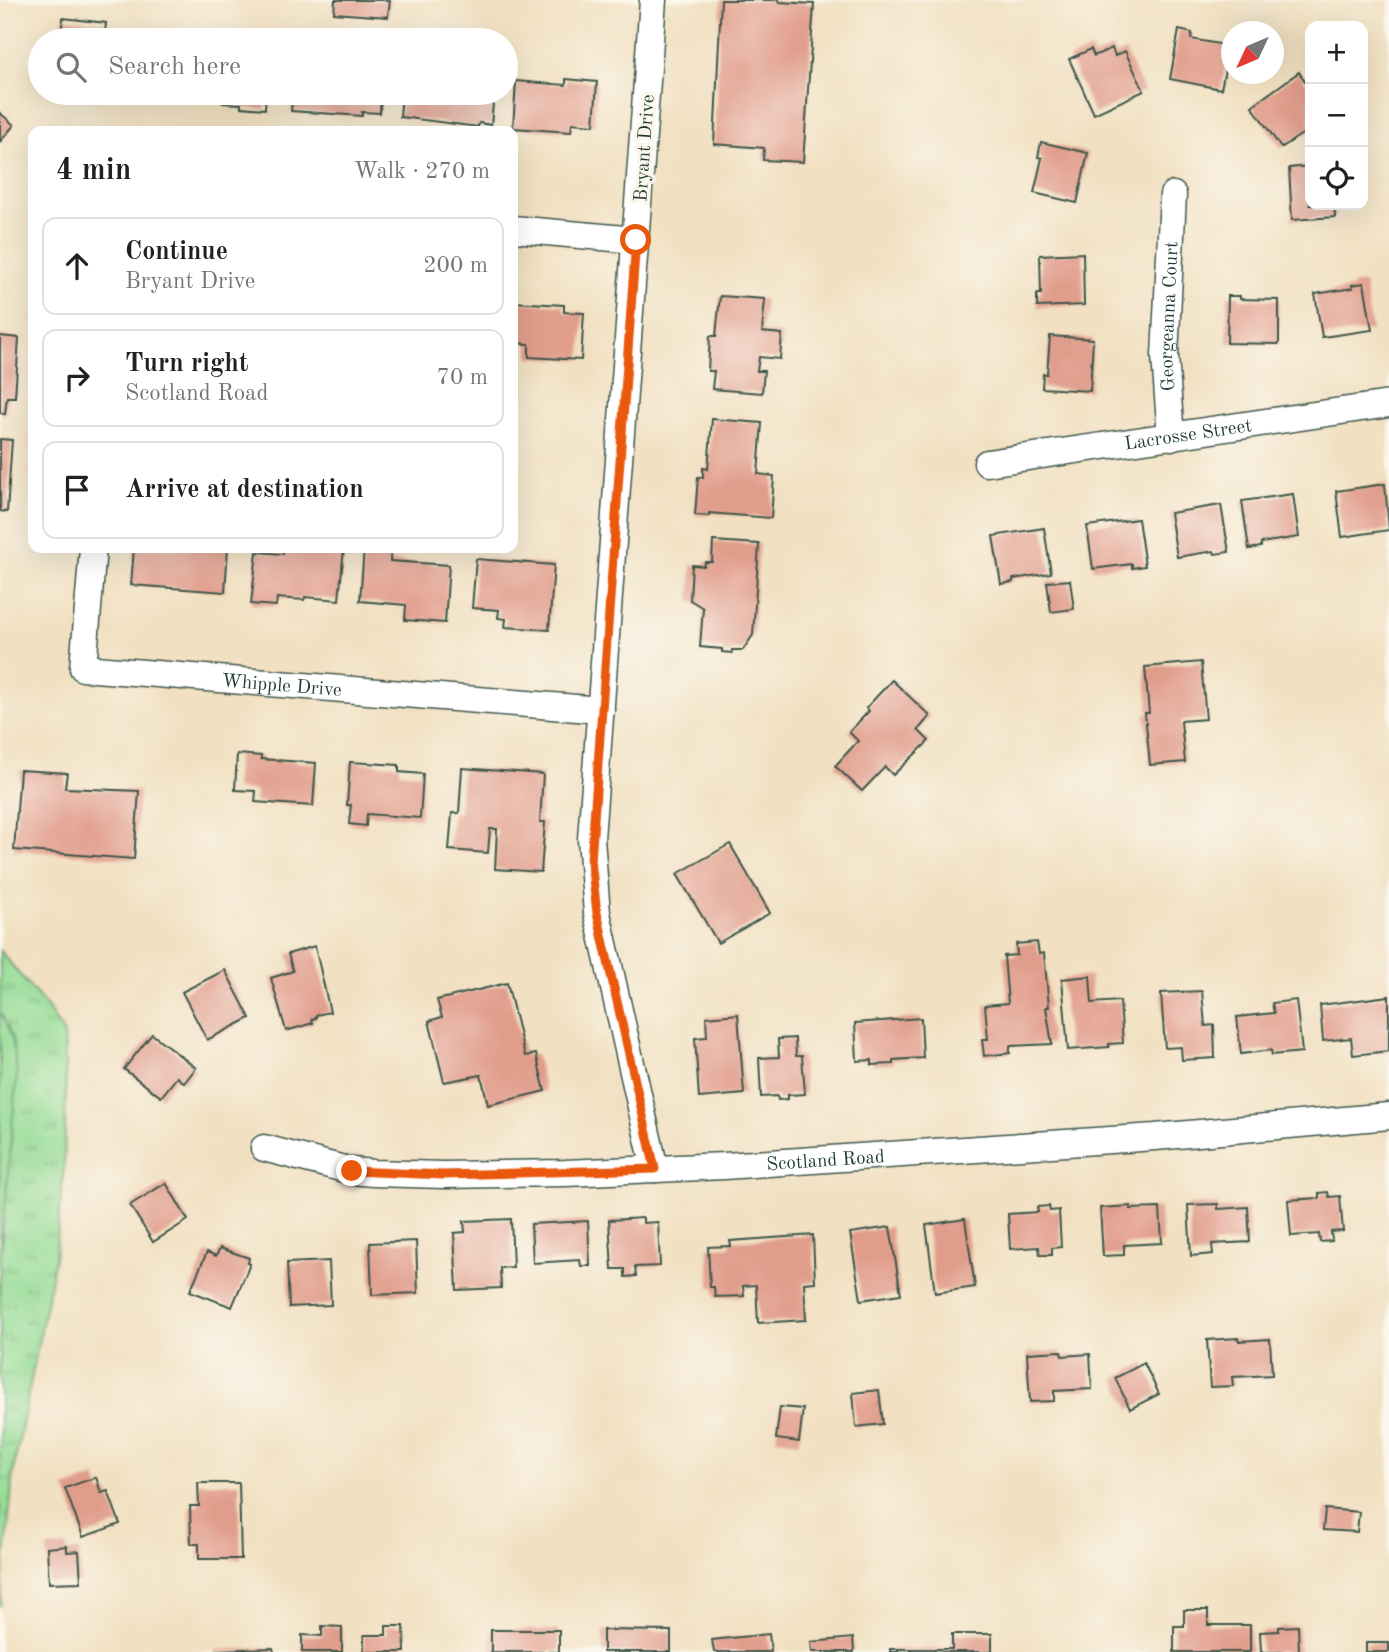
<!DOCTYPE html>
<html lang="en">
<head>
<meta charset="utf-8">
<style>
	body { margin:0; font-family:"Old Standard TT",serif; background:#f2f2f2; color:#202124 }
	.controls { position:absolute; right:21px; top:21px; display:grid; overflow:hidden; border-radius:14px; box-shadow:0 7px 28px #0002 }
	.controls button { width:63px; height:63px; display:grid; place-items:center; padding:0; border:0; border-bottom:2px solid #e0e0e0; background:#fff; color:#202124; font:35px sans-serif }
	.compass { position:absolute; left:1221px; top:21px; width:63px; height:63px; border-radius:50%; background:#fff; box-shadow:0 7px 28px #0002; rotate:226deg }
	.stop { position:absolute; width:21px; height:21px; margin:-16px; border:5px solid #ea580c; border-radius:50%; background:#fff }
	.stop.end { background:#ea580c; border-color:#fff; box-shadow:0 2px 7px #0008 }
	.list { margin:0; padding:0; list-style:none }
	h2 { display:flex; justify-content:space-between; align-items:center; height:91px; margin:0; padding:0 28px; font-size:30px }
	h2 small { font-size:23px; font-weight:400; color:#757577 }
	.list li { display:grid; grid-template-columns:46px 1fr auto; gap:21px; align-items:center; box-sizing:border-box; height:98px; margin:0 14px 14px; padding:0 14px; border:2px solid #e0e0e0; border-radius:14px }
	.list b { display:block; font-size:26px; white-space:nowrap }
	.list p { margin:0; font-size:23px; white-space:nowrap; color:#757577 }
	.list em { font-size:23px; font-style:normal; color:#757577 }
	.icon { flex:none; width:38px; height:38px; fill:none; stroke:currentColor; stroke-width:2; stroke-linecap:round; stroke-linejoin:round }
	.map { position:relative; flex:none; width:1389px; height:1652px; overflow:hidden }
	.search { position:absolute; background:#fff; box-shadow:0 7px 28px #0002; left:28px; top:28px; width:490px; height:77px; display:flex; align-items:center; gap:18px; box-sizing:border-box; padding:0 24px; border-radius:38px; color:#757577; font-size:26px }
	.panel { position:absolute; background:#fff; box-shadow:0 7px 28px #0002; left:28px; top:126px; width:490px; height:427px; border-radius:14px }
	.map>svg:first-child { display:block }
	.grass { fill:url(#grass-tufts); stroke:#5a8c65; stroke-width:2 }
	.pitch { fill:#96dc96; stroke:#5a8c65; stroke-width:2 }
	.building { fill:#e19d8c }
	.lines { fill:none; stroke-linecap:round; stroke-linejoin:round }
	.street-casing { stroke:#3e5549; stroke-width:29 }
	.street { stroke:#fff; stroke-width:26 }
	.route { stroke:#ea580c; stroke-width:9 }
	.labels { text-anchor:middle; stroke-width:7; stroke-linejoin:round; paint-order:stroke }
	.street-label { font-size:19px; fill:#1f3d34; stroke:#fbf7ec }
</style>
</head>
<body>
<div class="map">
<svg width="1389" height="1652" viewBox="0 0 1389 1652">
	<defs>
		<pattern id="grass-tufts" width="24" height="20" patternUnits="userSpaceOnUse" patternTransform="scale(1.75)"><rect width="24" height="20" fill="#96dc96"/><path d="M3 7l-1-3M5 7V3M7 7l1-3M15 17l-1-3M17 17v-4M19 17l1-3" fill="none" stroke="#7ab47b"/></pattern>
	</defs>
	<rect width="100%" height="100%" fill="#fbf7ec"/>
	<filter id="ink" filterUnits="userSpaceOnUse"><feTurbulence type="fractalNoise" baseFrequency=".0143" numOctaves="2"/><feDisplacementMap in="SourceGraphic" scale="14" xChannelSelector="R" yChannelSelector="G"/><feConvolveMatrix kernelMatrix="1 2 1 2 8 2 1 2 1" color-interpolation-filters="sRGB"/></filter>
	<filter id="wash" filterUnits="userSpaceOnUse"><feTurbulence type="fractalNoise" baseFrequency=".00686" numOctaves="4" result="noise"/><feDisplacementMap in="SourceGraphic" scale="28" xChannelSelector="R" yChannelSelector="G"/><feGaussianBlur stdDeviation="1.57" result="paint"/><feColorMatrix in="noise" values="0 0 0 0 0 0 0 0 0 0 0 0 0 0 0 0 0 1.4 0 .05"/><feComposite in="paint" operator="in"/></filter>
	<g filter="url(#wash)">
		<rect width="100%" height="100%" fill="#f1e0c1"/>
		<!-- grass -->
		<polygon class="grass" points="0,951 47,1007 64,1034 66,1095 64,1166 55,1258 14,1466 0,1607"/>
		<!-- pitch -->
		<polygon class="pitch" points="0,1011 12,1038 17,1073 0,1260"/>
		<g id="blocks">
			<!-- building -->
			<g class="building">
				<polygon points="335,0 390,0 388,17 334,13"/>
				<polygon points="721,0 779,0 779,2 814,4 803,162 763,160 764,148 714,144"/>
				<polygon points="63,18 106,23 104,40 60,40"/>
				<polygon points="1179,30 1192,33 1191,39 1230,46 1221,89 1170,79"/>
				<polygon points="298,35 335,38 335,40 297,40"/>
				<polygon points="1112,48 1115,56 1125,51 1144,91 1094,114 1069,59 1091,49 1094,56"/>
				<polygon points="1299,72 1310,89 1310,129 1281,148 1252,106"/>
				<polygon points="566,79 597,82 594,125 572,123 571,132 513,128 516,81 566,85"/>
				<polygon points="188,93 266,93 265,109 241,107 241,104 223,103 223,101 188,99"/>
				<polygon points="293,93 381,93 380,113 362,112 362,116 291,111"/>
				<polygon points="402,93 494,93 491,125 479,123 478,127 400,117"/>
				<polygon points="0,113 14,125 0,142"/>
				<polygon points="1041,142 1088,153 1077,203 1034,193 1042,158 1038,157"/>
				<polygon points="1310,166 1310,205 1334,205 1335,217 1292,220 1289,168"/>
				<polygon points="1083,253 1084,305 1037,307 1037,294 1041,294 1040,255"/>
				<polygon points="1364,283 1372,330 1322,337 1315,294 1353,288 1352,285"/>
				<polygon points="720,296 765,299 762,332 782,334 780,359 759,357 757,371 764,371 762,393 712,389 714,371 708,371 710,336 716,336"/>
				<polygon points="1228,296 1240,296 1240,299 1279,300 1279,344 1227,343"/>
				<polygon points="513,302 564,305 564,312 584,313 581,360 529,357 529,344 513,343"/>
				<polygon points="0,336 19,338 15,397 7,397 5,414 0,413"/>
				<polygon points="1050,336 1093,339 1090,391 1042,388 1043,374 1047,374"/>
				<polygon points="712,419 762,423 758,474 774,476 771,518 709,513 709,516 695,515 698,477 703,477 703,468 708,469"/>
				<polygon points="0,439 12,440 7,512 0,511"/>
				<polygon points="1385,484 1389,530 1342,537 1336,491"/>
				<polygon points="1293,494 1299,537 1261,543 1261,547 1249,549 1242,501"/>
				<polygon points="1221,505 1229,552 1215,554 1214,551 1177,557 1170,513"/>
				<polygon points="1138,519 1145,566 1132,568 1132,564 1093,569 1087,526"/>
				<polygon points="1044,528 1051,573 1013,579 1013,582 1001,584 993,536"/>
				<polygon points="713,541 759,544 753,635 743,650 732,650 732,653 722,652 722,649 700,647 703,608 690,600 692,565 704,566 705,562 712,562"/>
				<polygon points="134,548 228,548 225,592 131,585"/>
				<polygon points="284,548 344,548 339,600 305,597 304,600 277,598 276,606 251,604 257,552 283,554"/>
				<polygon points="364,548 391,550 390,561 449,565 445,623 405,620 406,605 360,601"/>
				<polygon points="476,559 554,565 549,630 505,627 506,619 498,618 499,610 472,608"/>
				<polygon points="1070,580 1074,609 1051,612 1047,582"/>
				<polygon points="1201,662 1206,719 1181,721 1185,762 1150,765 1145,713 1149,713 1145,667"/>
				<polygon points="892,680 930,716 918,730 929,741 893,775 885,767 862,791 835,766 858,741 849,732 869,711 866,708"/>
				<polygon points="237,754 261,756 261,759 316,763 313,806 255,802 256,791 235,790"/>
				<polygon points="350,762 399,765 399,772 423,774 420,818 367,814 366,826 349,824 351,805 347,805"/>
				<polygon points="462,768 543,774 540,822 545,822 541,872 495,869 497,829 490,829 488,853 449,850 452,813 459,813"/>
				<polygon points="20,770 67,773 65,788 139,791 134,859 14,850"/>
				<polygon points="730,844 770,913 718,943 677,874"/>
				<polygon points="1037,942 1039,954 1044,953 1049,1007 1046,1007 1052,1044 1010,1046 1010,1053 984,1056 982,1039 988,1039 985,1005 1008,1003 1004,956 1017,955 1016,944"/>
				<polygon points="315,946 330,1012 316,1015 316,1018 312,1019 313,1023 286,1031 271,978 293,971 288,954"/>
				<polygon points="225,970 250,1018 207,1040 182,992"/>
				<polygon points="1090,976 1092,1003 1120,1001 1123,1043 1109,1044 1109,1047 1068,1050 1062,979"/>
				<polygon points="507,983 525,1056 536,1054 545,1091 488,1105 481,1075 444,1082 429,1021 442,1017 437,1000"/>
				<polygon points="1202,991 1205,1026 1214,1025 1215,1058 1182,1060 1181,1047 1165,1048 1161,993"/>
				<polygon points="1389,996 1389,1051 1353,1055 1351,1038 1323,1041 1320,1005"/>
				<polygon points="1296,1000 1302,1052 1272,1055 1271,1050 1241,1054 1237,1017 1274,1013 1272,1003"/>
				<polygon points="738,1014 744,1094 699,1098 695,1038 707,1037 706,1017"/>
				<polygon points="921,1018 923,1058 893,1060 893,1064 872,1065 872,1060 857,1061 855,1023"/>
				<polygon points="152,1034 196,1068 184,1083 177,1077 161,1097 124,1069"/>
				<polygon points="795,1038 796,1056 802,1056 805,1094 788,1095 788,1099 778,1100 777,1096 761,1097 759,1058 779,1057 778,1039"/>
				<polygon points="166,1183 188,1220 153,1242 130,1205"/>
				<polygon points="1328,1192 1329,1197 1340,1196 1343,1231 1331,1232 1332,1241 1320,1242 1319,1234 1291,1236 1288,1200 1319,1198 1319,1193"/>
				<polygon points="1218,1204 1218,1209 1248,1207 1250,1242 1212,1244 1213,1254 1191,1256 1188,1205"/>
				<polygon points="1049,1206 1050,1211 1059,1210 1061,1247 1052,1248 1052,1255 1040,1255 1039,1247 1010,1249 1008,1214 1038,1212 1037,1207"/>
				<polygon points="1131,1206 1130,1209 1160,1208 1162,1243 1124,1245 1124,1255 1103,1256 1100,1208"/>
				<polygon points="643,1218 643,1223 658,1222 660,1266 635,1267 636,1276 625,1277 625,1269 612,1269 609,1220"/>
				<polygon points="511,1219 513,1267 500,1268 501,1288 457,1290 454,1233 465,1232 464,1221"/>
				<polygon points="965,1219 975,1287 935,1293 926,1225"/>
				<polygon points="588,1221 590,1266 581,1266 580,1260 533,1263 531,1224"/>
				<polygon points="890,1227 901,1294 861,1300 850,1233"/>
				<polygon points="813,1235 815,1282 804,1283 806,1320 758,1323 756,1285 743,1286 744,1296 715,1297 714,1287 710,1287 708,1247 731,1246 730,1241"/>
				<polygon points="416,1241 418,1293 372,1295 370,1243"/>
				<polygon points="220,1248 249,1258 248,1263 250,1264 232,1307 190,1291 207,1252 216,1256"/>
				<polygon points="329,1261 331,1305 289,1307 287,1263"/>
				<polygon points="1238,1338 1239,1341 1270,1339 1272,1375 1232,1377 1233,1386 1210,1387 1207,1340"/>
				<polygon points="1061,1351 1062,1356 1090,1354 1092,1389 1054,1391 1054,1401 1030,1402 1027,1353"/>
				<polygon points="1144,1363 1159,1394 1130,1409 1115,1378"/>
				<polygon points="879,1390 883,1424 856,1427 853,1393"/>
				<polygon points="780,1407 803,1409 799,1442 776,1439"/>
				<polygon points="96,1477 101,1493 108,1491 120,1524 83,1537 65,1488"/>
				<polygon points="198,1483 239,1483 241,1559 199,1559 199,1544 191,1544 190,1506 199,1506"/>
				<polygon points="1325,1509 1359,1512 1357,1532 1323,1530"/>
				<polygon points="67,1546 67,1552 79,1551 81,1582 49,1583 47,1548"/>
				<polygon points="1184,1610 1208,1610 1208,1625 1250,1625 1250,1652 1174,1652 1174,1626 1184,1626"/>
				<polygon points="322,1626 342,1627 342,1652 302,1652 302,1635 322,1636"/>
				<polygon points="386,1626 404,1626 405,1652 364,1652 364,1635 386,1635"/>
				<polygon points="1298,1626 1299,1652 1261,1652 1260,1632 1279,1631 1279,1627"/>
				<rect x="491" y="1630" width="68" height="22"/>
				<polygon points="603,1630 671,1631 671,1652 603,1652"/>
				<polygon points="769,1634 771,1652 714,1652 712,1640"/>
				<polygon points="952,1634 992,1634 992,1652 890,1652 890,1649 952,1649"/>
				<polygon points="853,1638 854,1652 812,1652 811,1642"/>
				<rect x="1366" y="1643" width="23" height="9"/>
				<polygon points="273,1648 274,1652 216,1652 216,1650"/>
			</g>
		</g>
	</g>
	<g filter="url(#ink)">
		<use href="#blocks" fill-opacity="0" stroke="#3e5549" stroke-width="2"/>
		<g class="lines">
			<defs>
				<g id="street">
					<polyline points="653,0 591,839 597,913 655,1169"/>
					<polyline points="513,229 636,240"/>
					<path id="s1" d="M1171,437L1165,356L1173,195"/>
					<path id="s2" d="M987,463L1389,404"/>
					<path id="s3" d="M93,548L83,668L601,710"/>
					<path id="s4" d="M264,1148L352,1171L373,1173L444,1175L565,1173L724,1166L1155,1137L1389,1116"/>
				</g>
			</defs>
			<!-- street casing -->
			<use href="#street" class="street-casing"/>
			<!-- street -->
			<use href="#street" class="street"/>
		</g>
	</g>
	<g class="lines" filter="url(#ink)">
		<!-- route -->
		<polyline class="route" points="352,1171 444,1175 655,1169 597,913 591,861 636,240"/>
	</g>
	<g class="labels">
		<!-- street labels -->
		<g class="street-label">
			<text transform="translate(643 148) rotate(-86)" y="7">Bryant Drive</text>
			<text dy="7" stroke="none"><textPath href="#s1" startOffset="121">Georgeanna Court</textPath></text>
			<text dy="7" stroke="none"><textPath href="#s2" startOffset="203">Lacrosse Street</textPath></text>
			<text dy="7" stroke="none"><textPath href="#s3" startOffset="320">Whipple Drive</textPath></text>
			<text dy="7" stroke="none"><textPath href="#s4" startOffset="565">Scotland Road</textPath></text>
		</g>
	</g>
</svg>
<div class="controls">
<button>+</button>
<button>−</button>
<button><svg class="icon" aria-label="locate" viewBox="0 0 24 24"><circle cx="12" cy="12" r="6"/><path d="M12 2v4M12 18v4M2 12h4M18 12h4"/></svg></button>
</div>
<svg class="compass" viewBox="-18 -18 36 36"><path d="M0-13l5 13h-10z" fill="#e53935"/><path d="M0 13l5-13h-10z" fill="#757577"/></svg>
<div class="stop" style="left:636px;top:240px"></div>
<div class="stop end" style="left:352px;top:1171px"></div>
<div class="search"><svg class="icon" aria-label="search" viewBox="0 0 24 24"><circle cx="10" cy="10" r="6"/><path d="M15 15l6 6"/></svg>Search here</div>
<section class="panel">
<h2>4 min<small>Walk · 270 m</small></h2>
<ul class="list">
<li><svg class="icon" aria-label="ahead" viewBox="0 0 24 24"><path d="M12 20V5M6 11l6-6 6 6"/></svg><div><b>Continue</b><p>Bryant Drive</p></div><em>200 m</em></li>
<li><svg class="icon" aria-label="right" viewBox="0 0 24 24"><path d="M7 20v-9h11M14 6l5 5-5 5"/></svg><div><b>Turn right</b><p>Scotland Road</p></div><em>70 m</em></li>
<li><svg class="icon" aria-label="arrive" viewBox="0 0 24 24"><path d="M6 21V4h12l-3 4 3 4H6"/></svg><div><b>Arrive at destination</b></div></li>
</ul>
</section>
</div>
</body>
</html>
